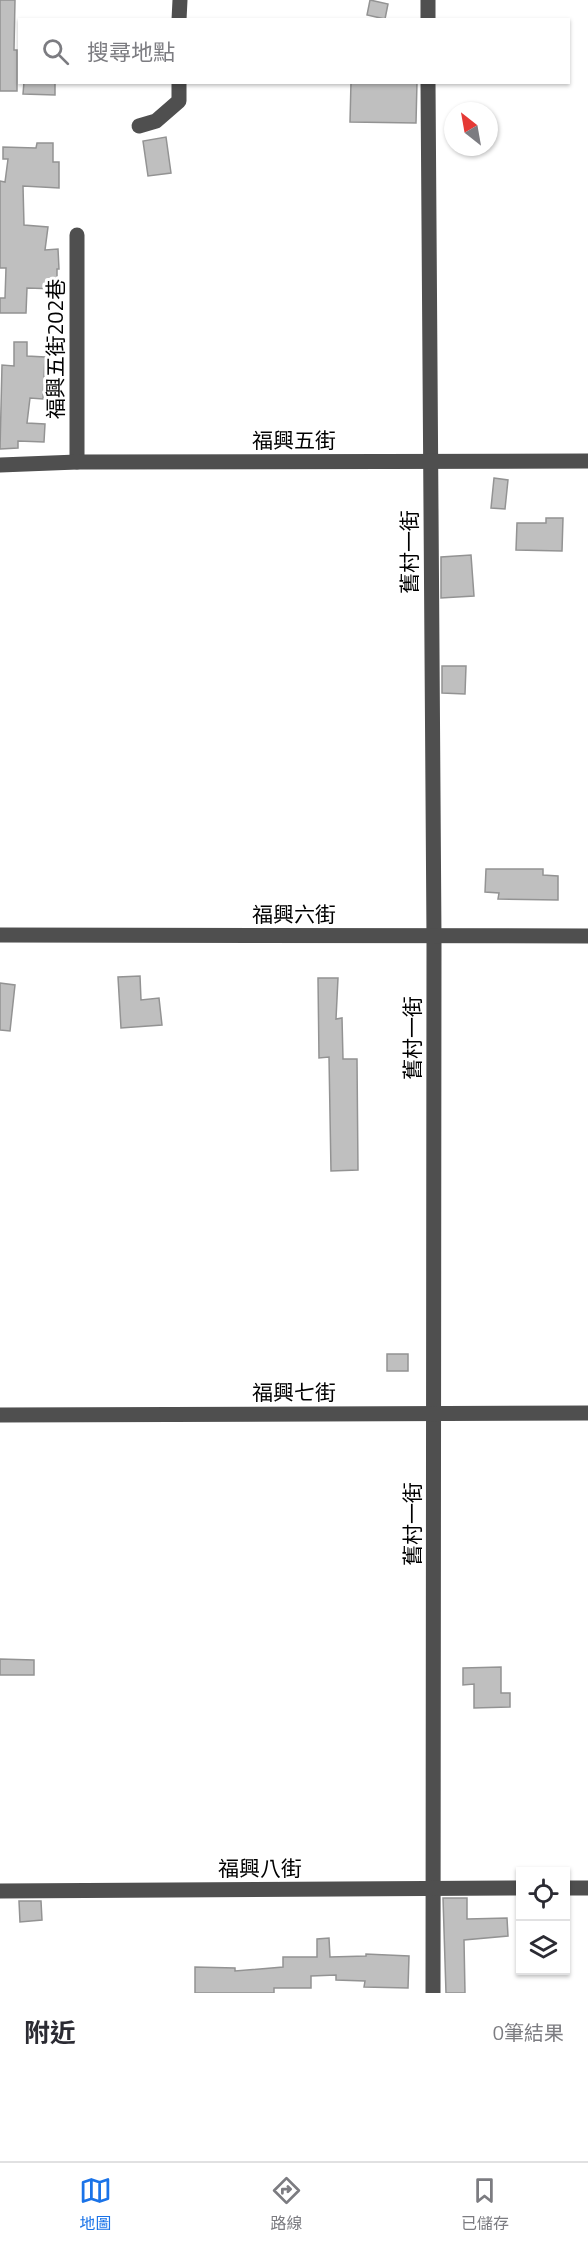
<!DOCTYPE html>
<html lang="zh-TW">
<head>
<meta charset="utf-8">
<style>
	body { margin:0; font-family:"Titillium Web","Noto Sans TC",sans-serif; background:#f7f7f7; color:#2b2b33 }
	.controls { position:absolute; right:18px; bottom:18px; display:grid; overflow:hidden; border-radius:0px; box-shadow:0 2px 4px #0004 }
	.controls button { width:54px; height:54px; display:grid; place-items:center; padding:0; border:0; border-bottom:2px solid #e1e1e2; background:#fff; color:#2b2b33; font:30px sans-serif }
	.compass { position:absolute; left:444px; top:102px; width:54px; height:54px; border-radius:50%; background:#fff; box-shadow:0 2px 4px #0004; rotate:329deg }
	.list { margin:0; padding:0; list-style:none }
	h2 { display:flex; justify-content:space-between; align-items:center; height:78px; margin:0; padding:0 24px; font-size:26px }
	h2 small { font-size:20px; font-weight:400; color:#7c7c81 }
	.icon { flex:none; width:33px; height:33px; fill:none; stroke:currentColor; stroke-width:2; stroke-linecap:round; stroke-linejoin:round }
	.map { position:relative; flex:none; width:588px; height:1993px; overflow:hidden }
	.search { position:absolute; background:#fff; box-shadow:0 2px 4px #0004; left:18px; right:18px; top:18px; height:66px; display:flex; align-items:center; gap:15px; box-sizing:border-box; padding:0 21px; border-radius:0px; color:#7c7c81; font-size:22px }
	.sheet { height:168px; background:#fff }
	nav { display:flex; justify-content:space-around; align-items:center; box-sizing:border-box; height:84px; border-top:2px solid #e1e1e2; background:#fff; font-size:16px; color:#7c7c81 }
	nav a { display:grid; justify-items:center; gap:3px }
	nav .on { color:#1a73e8 }
	.map>svg:first-child { display:block }
	.building { fill:#bfbfbf; stroke:#939393; stroke-width:1.5 }
	.lines { fill:none; stroke-linecap:round; stroke-linejoin:round }
	.minor { stroke:#4f4f4f; stroke-width:15 }
	.labels { text-anchor:middle; stroke-width:6; stroke-linejoin:round; paint-order:stroke }
	.street-label { font-size:21px; fill:#000; stroke:#fff }
</style>
</head>
<body>
<div class="map">
<svg width="588" height="1993" viewBox="0 0 588 1993">
	<rect width="100%" height="100%" fill="#fff"/>
	<!-- building -->
	<g class="building">
		<polygon points="0,0 15,0 14,50 17,50 17,91 0,91"/>
		<polygon points="370,0 388,4 385,19 367,15"/>
		<polygon points="24,82 55,82 55,95 23,94"/>
		<polygon points="351,82 417,82 416,123 350,122"/>
		<polygon points="166,137 171,173 148,176 143,141"/>
		<polygon points="37,143 53,143 53,162 59,162 59,188 23,186 24,225 48,227 45,250 58,249 59,269 57,269 57,289 27,288 26,313 0,313 0,298 5,298 6,268 0,268 0,181 5,182 8,159 3,159 3,147 36,148"/>
		<polygon points="14,342 27,342 27,356 45,357 43,399 30,398 27,423 45,424 44,442 18,441 18,448 0,449 2,365 14,366"/>
		<polygon points="494,478 508,480 505,509 491,508"/>
		<polygon points="546,518 563,518 562,551 516,550 517,523 546,523"/>
		<polygon points="471,555 474,596 441,598 441,557"/>
		<polygon points="442,666 466,666 465,694 442,693"/>
		<polygon points="486,869 543,869 543,875 558,876 558,900 498,899 499,893 485,892"/>
		<polygon points="140,976 141,1000 159,998 162,1025 121,1028 118,977"/>
		<polygon points="318,978 338,978 336,1019 342,1018 343,1059 357,1059 358,1170 331,1171 329,1057 319,1058"/>
		<polygon points="0,983 15,985 10,1031 0,1030"/>
		<rect x="387" y="1354" width="21" height="17"/>
		<polygon points="0,1659 34,1660 34,1675 0,1675"/>
		<polygon points="501,1667 501,1693 510,1693 510,1707 474,1708 474,1684 463,1685 463,1668"/>
		<polygon points="443,1898 467,1898 467,1919 507,1918 508,1936 464,1940 465,1993 446,1993"/>
		<polygon points="19,1901 41,1901 42,1920 20,1922"/>
		<polygon points="329,1938 330,1957 366,1956 366,1954 409,1956 408,1988 364,1987 365,1981 336,1980 336,1975 311,1976 311,1988 274,1988 274,1993 195,1993 195,1967 235,1968 235,1971 283,1967 283,1957 317,1957 317,1939"/>
	</g>
	<g class="lines">
		<!-- minor -->
		<g class="minor">
			<polyline points="428,0 428,20"/>
			<polyline points="179,20 180,0"/>
			<polyline points="428,82 434,937 433,1993"/>
			<polyline points="139,126 156,121 179,101 179,82"/>
			<polyline points="77,235 77,462"/>
			<polyline points="0,465 77,462 588,461"/>
			<polyline points="0,935 588,936"/>
			<polyline points="0,1415 588,1413"/>
			<polyline points="566,1888 588,1888"/>
			<polyline points="0,1891 520,1888"/>
		</g>
	</g>
	<g class="labels">
		<!-- street labels -->
		<g class="street-label">
			<text transform="translate(56 349) rotate(-90)" y="7">福興五街202巷</text>
			<text x="294" y="448">福興五街</text>
			<text transform="translate(410 552) rotate(-90)" y="7">舊村一街</text>
			<text x="294" y="922">福興六街</text>
			<text transform="translate(413 1038) rotate(-90)" y="7">舊村一街</text>
			<text x="294" y="1400">福興七街</text>
			<text transform="translate(413 1524) rotate(-90)" y="7">舊村一街</text>
			<text x="260" y="1876">福興八街</text>
		</g>
	</g>
</svg>
<div class="controls">
<button><svg class="icon" aria-label="locate" viewBox="0 0 24 24"><circle cx="12" cy="12" r="6"/><path d="M12 2v4M12 18v4M2 12h4M18 12h4"/></svg></button>
<button><svg class="icon" aria-label="layers" viewBox="0 0 24 24"><path d="M12 4l9 5-9 5-9-5zM3 14l9 5 9-5"/></svg></button>
</div>
<svg class="compass" viewBox="-18 -18 36 36"><path d="M0-13l5 13h-10z" fill="#e53935"/><path d="M0 13l5-13h-10z" fill="#7c7c81"/></svg>
<div class="search"><svg class="icon" aria-label="search" viewBox="0 0 24 24"><circle cx="10" cy="10" r="6"/><path d="M15 15l6 6"/></svg>搜尋地點</div>
</div>
<section class="sheet">
<h2>附近<small>0筆結果</small></h2>
<ul class="list">
</ul>
</section>
<nav>
<a class="on"><svg class="icon" aria-label="map" viewBox="0 0 24 24"><path d="M3 6l6-2 6 2 6-2v14l-6 2-6-2-6 2zM9 4v14M15 6v14"/></svg>地圖</a>
<a><svg class="icon" aria-label="directions" viewBox="0 0 24 24"><path d="M12 3l9 9-9 9-9-9zM9 14v-3h6M13 9l2 2-2 2"/></svg>路線</a>
<a><svg class="icon" aria-label="saved" viewBox="0 0 24 24"><path d="M7 4h10v16l-5-4-5 4z"/></svg>已儲存</a>
</nav>
</body>
</html>
